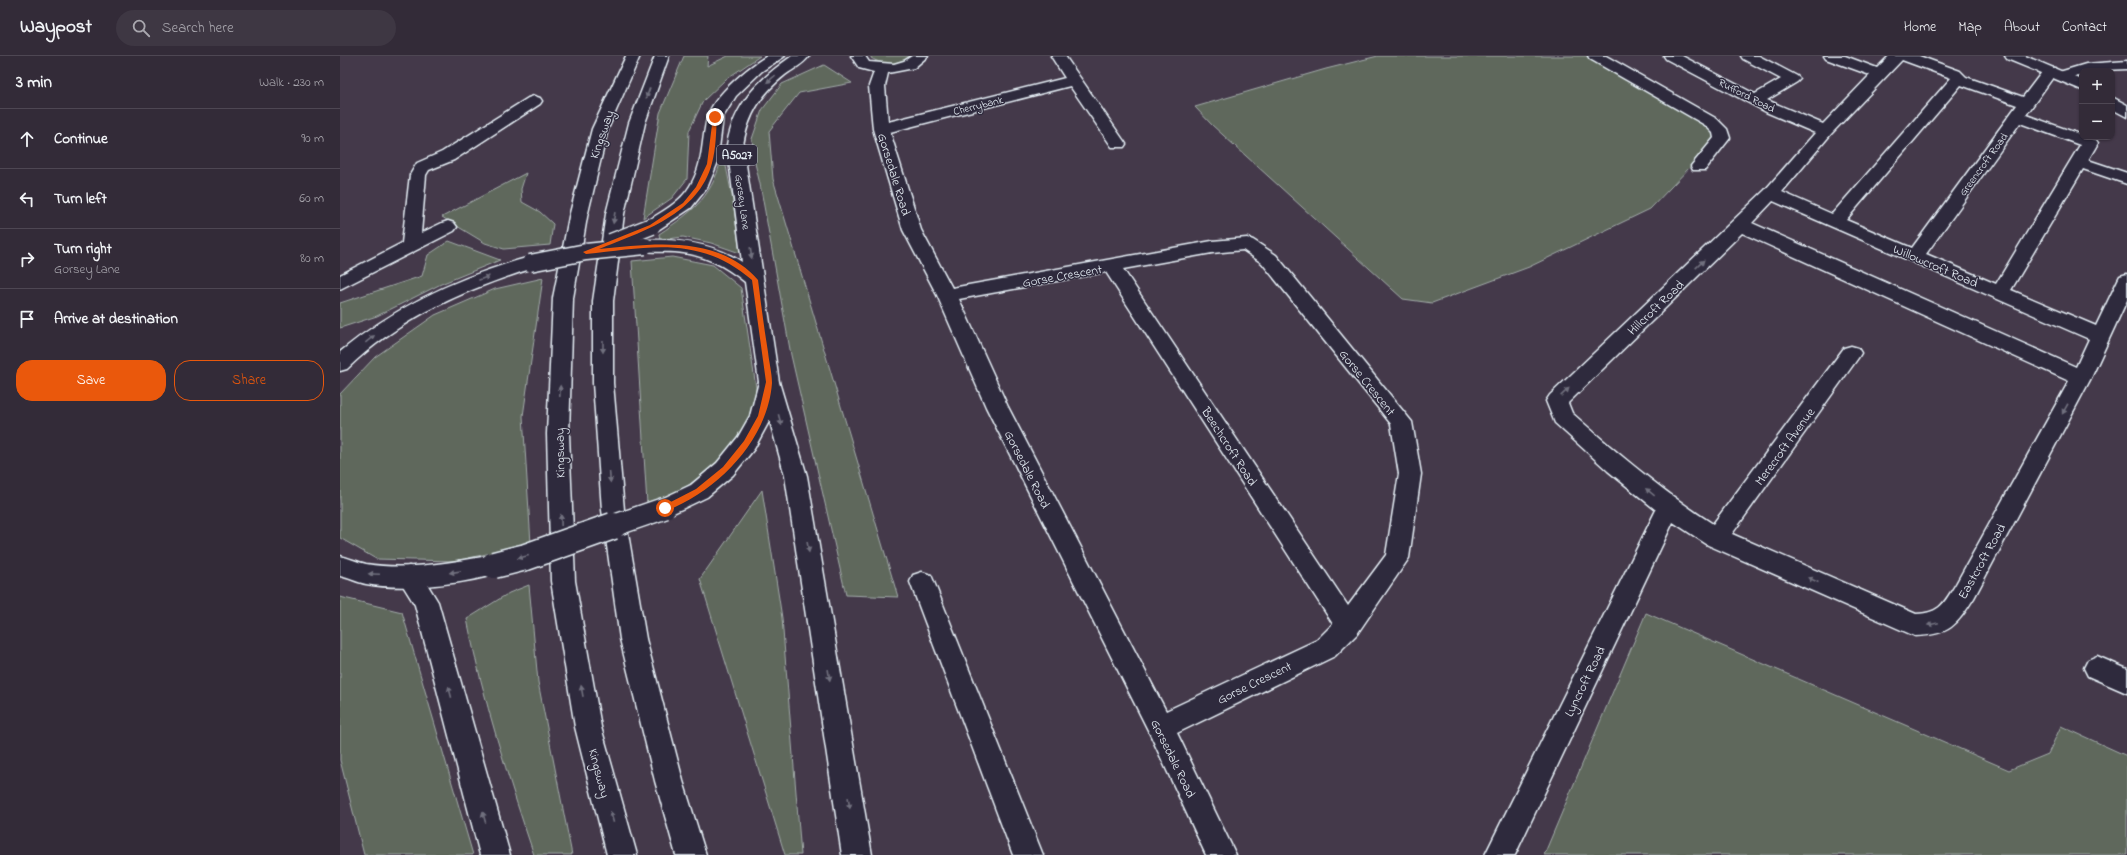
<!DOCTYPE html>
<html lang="en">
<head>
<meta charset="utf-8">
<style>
	body { margin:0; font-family:"Indie Flower",sans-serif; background:#3e3743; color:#f1f3f6 }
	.controls { position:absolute; right:12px; top:12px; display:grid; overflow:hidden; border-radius:8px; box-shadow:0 1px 3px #0004 }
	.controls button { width:36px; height:36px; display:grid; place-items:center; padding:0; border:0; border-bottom:1px solid #4e4753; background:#332b38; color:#f1f3f6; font:20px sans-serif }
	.stop { position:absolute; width:12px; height:12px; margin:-9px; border:3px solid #ea580c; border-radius:50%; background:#fff }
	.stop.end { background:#ea580c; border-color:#fff; box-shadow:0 1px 4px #0008 }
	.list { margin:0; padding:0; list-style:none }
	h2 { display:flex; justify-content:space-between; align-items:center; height:52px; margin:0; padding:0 16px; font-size:17px }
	h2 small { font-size:13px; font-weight:400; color:#a9a7ae }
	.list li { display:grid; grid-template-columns:26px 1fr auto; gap:12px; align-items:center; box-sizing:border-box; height:60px; padding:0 16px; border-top:1px solid #4e4753 }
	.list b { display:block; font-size:15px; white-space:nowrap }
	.list p { margin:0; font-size:13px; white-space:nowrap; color:#a9a7ae }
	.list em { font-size:13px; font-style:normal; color:#a9a7ae }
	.actions { display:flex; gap:8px; padding:12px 16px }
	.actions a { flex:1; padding:9px 0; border:1px solid #ea580c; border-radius:16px; text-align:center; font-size:14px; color:#ea580c }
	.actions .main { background:#ea580c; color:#fff }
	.icon { flex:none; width:22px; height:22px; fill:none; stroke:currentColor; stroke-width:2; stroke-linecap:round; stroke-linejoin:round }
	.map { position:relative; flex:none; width:1787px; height:799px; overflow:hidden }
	header { display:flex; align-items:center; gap:24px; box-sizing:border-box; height:56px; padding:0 20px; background:#332b38; border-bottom:1px solid #4e4753 }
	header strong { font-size:19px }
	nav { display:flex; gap:22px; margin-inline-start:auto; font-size:14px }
	.search { width:280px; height:36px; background:#3e3743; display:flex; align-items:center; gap:10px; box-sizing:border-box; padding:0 14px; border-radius:22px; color:#a9a7ae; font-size:15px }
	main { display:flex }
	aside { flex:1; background:#332b38 }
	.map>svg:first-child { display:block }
	.green { fill:#5e685c; stroke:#a3acaa }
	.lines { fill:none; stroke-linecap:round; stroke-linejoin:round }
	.minor-casing { stroke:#e8f1f8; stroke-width:3 }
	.major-casing { stroke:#e8f1f8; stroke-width:3 }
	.highway-casing { stroke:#e8f1f8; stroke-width:3 }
	.minor { fill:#2f2a3d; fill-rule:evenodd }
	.major { fill:#2f2a3d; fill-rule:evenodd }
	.highway { fill:#2f2a3d; fill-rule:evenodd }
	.major-bridge-far2-casing { stroke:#e8f1f8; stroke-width:19; stroke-linecap:butt }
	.major-bridge-far1-casing { stroke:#e8f1f8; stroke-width:24; stroke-linecap:butt }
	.major-bridge-casing { stroke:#e8f1f8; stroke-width:29; stroke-linecap:butt }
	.major-bridge-far2 { stroke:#2f2a3d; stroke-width:16 }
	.major-bridge-far1 { stroke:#2f2a3d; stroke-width:21 }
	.major-bridge { stroke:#2f2a3d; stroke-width:26 }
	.oneway { fill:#70707e }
	.route { fill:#ea580c }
	.labels { text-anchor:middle; stroke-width:3; stroke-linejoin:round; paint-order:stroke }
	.far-street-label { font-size:11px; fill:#e8f1f8; stroke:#2f2a3d }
	.shield { fill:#2f2a3d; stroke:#b0b5c0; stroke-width:1 }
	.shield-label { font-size:12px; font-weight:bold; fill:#e8f1f8 }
	.street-label { font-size:13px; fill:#e8f1f8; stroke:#2f2a3d }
</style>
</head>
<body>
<header>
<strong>Waypost</strong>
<div class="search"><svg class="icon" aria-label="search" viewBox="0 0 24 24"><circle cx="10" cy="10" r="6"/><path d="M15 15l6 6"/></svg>Search here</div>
<nav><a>Home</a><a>Map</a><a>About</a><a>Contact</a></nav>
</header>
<main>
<aside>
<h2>3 min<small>Walk · 230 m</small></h2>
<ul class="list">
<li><svg class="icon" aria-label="ahead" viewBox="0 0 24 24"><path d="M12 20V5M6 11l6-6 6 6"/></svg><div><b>Continue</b></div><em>90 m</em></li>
<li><svg class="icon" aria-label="left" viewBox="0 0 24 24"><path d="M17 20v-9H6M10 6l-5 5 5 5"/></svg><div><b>Turn left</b></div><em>60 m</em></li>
<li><svg class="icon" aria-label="right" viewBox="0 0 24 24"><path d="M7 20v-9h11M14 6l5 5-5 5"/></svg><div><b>Turn right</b><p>Gorsey Lane</p></div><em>80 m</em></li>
<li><svg class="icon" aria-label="arrive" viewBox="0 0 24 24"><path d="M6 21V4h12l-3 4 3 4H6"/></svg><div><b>Arrive at destination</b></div></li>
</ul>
<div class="actions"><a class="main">Save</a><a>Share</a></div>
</aside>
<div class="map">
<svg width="1787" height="799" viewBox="0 0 1787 799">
	<rect width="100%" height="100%" fill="#44394a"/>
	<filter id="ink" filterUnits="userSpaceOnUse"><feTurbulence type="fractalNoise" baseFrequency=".025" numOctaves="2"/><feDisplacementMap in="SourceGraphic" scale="8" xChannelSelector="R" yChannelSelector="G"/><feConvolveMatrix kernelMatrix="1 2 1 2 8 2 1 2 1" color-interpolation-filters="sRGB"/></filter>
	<g filter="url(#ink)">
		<!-- green -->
		<g class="green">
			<polygon points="344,0 368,0 367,10 388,0 420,0 386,23 363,45 349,75 347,123 332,142 303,162 320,57"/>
			<path d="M531,0H572C560,10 544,10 531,2Z"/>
			<polygon points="1038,0 1249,0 1352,59 1376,76 1373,87 1310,153 1189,211 1092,247 1063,243 872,69 855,51 986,13"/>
			<polygon points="484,9 512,27 459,37 429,75 433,123 558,541 506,539 451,299 420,128 414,103 412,83 422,54 442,28"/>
			<path d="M383,95L393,145L400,197L371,187L343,181L320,184L319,178C355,154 374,140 383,95Z"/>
			<polygon points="186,117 181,133 182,146 200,156 213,168 210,189 164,193 145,187 102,161"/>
			<polygon points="109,185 160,204 101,228 37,260 0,272 0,247 82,220 88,199"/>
			<polygon points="332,201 373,209 401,232 417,338 410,372 380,407 340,435 307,448 292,205"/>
			<polygon points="203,222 183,360 191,488 115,505 36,503 0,482 0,338 35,301 95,259 155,233"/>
			<polygon points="422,434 442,562 461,799 445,799 360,523"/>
			<path d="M189,529L198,626L232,799H194C168,721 143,644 127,563L169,537Z"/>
			<polygon points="0,541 62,556 133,799 24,799 0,704"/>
			<polygon points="1306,557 1669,714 1708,698 1721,670 1787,700 1787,799 1204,799"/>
		</g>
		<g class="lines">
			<defs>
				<g id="minor">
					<path d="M511,0H525L529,6L554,8L564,5L572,0H588L574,12L548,17L545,30L548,66L725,22L711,0H725L786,88L784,91H772L730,30L550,76L581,174L612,232L872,185L907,182L913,184L936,199L1072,366L1081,418L1069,502L1017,578L995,600L837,677L896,799H866L811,680L646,351L597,239L563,174L533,73L529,30L534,16L519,12ZM903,194L922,207L1051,368L1059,418L1046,499L1008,550L783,213L872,197ZM766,216L993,568L977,584L826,655L668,351L619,243Z"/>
					<polygon points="1248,0 1266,0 1377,63 1387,73 1390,82 1365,114 1353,114 1351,110 1374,82 1373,77 1365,69 1250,3"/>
					<path d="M1324,0H1342L1415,38L1441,23L1403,3L1401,0H1419L1457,20L1460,23L1457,26L1427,44L1483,68L1530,19L1486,3L1484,0H1505L1537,12L1549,0H1579L1620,15L1626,21L1683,41L1705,12H1715L1716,17L1746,8L1787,5V13L1742,15V19L1721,25L1714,20L1686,59L1742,79V81L1756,84L1758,87L1748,104L1787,117V128L1743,113L1671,234L1756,270L1778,224L1780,220L1787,218V244L1751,322L1634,542C1616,570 1610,579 1575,580L1368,489L1333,466L1175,799H1145L1316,454L1268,415L1215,367L1206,345L1210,339L1425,134L1475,77L1426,56L1326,3ZM1562,4L1611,22L1492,158L1442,136L1491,78ZM1621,29L1677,49L1572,192L1506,164ZM1680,67L1740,89L1656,228L1586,198ZM1433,145L1749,283L1736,311L1412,167ZM1402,177L1729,325L1616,528C1604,547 1601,557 1576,558L1392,478L1518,302L1521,297L1518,292L1511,290L1504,292L1373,468C1322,435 1277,397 1232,357L1228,347Z"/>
					<polygon points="194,40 200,42 202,45 200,48 114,104 89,114 86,119 81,177 102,167 108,165 114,167 117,171 114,175 0,233 0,219 62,187 70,119 77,107 102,96 188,42"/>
					<polygon points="582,516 591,519 594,526 703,799 673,799 570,526 573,519"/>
					<polygon points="1757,600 1787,613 1787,637 1748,620 1744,612 1748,604"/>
				</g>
				<g id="major">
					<path d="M427,0H445L422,15L396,40L383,61L377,108L367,132L351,152L318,174L312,176L306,174L303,170L306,166C321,156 340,147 350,130C364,107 361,87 367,62C373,40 408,11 427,0Z"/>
					<path d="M452,0H469C464,8 453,13 445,19C421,38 408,59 403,89L439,326L432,360L414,393L393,419L367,441L325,461L317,459L314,452L317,445L351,429L377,407L398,381L410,360L419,326L405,226C384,209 363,198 335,196C323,195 310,197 299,194L296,190L299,186L305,184C339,183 373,187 402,206L387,89C394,48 419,23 452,0Z"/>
					<polygon points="1665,0 1685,0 1742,24 1742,34 1667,3"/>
					<polygon points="1772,41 1787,49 1787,61 1772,53"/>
					<path d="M190,201L197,203L199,207L197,211C128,232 59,262 7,313L0,315V296C56,250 120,220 190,201Z"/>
					<path d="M154,499L162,502L166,509L162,516C127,528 63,535 26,528C17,526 9,522 0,520V500C9,502 17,506 26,508C68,515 113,506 154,499Z"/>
				</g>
				<g id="highway">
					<polygon points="286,0 300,0 268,73 247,161 233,242 229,378 235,525 261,671 297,799 267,799 235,671 211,525 207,378 213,242 229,161 252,73"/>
					<polygon points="315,0 329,0 305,67 284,158 273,245 273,327 284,454 306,583 343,725 366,799 336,799 315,725 280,583 262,454 253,327 253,245 266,158 289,67"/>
					<polygon points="429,318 436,321 439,326 467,420 532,799 502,799 445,420 419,326 422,321"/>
					<polygon points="69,510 78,513 98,546 170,799 140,799 75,549 57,520 60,513"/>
				</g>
			</defs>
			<!-- minor casing -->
			<use href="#minor" class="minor-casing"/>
			<!-- major casing -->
			<use href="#major" class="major-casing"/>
			<!-- highway casing -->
			<use href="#highway" class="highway-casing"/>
			<!-- minor -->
			<use href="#minor" class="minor"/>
			<!-- major -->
			<use href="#major" class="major"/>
			<!-- highway -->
			<use href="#highway" class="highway"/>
			<defs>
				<g id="major-bridge-far2">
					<polyline points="271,186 312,170"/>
					<polyline points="190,207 246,196 305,190"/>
				</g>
				<polyline id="major-bridge-far1" points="270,471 325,452"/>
				<polyline id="major-bridge" points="154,509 186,501 273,470"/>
			</defs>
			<!-- major-bridge-far2 casing -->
			<use href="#major-bridge-far2" class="major-bridge-far2-casing"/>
			<!-- major-bridge-far1 casing -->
			<use href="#major-bridge-far1" class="major-bridge-far1-casing"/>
			<!-- major-bridge casing -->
			<use href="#major-bridge" class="major-bridge-casing"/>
			<!-- major-bridge-far2 -->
			<use href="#major-bridge-far2" class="major-bridge-far2"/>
			<!-- major-bridge-far1 -->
			<use href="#major-bridge-far1" class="major-bridge-far1"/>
			<!-- major-bridge -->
			<use href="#major-bridge" class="major-bridge"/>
		</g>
		<!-- one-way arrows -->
		<defs><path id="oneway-solid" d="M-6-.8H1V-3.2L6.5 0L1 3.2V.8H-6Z"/></defs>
		<g class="oneway">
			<use href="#oneway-solid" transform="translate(431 23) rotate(140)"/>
			<use href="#oneway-solid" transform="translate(308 37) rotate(110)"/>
			<use href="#oneway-solid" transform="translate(274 162) rotate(99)"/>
			<use href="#oneway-solid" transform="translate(411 197) rotate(82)"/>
			<use href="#oneway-solid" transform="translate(1360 208) rotate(-44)"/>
			<use href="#oneway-solid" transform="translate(144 222) rotate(-21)"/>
			<use href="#oneway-solid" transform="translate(30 283) rotate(-39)"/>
			<use href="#oneway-solid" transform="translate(263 291) rotate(90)"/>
			<use href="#oneway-solid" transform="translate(220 335) rotate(-88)"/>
			<use href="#oneway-solid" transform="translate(1225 336) rotate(-44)"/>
			<use href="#oneway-solid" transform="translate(1725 353) rotate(119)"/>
			<use href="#oneway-solid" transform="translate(440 364) rotate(74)"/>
			<use href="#oneway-solid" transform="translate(270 421) rotate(86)"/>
			<use href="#oneway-solid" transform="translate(1310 436) rotate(-141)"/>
			<use href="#oneway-solid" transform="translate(221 464) rotate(-92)"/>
			<use href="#oneway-solid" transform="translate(468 491) rotate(80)"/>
			<use href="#oneway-solid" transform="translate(183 501) rotate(165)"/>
			<use href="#oneway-solid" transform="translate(115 516) rotate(171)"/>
			<use href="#oneway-solid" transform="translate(34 518) rotate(-177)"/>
			<use href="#oneway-solid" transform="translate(1473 524) rotate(-156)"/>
			<use href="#oneway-solid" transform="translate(1593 568) rotate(168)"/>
			<use href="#oneway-solid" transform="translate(489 619) rotate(81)"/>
			<use href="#oneway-solid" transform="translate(242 635) rotate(-100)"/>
			<use href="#oneway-solid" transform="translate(110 636) rotate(-105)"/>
			<use href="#oneway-solid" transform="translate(509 747) rotate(81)"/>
			<use href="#oneway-solid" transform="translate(144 761) rotate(-105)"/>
			<use href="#oneway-solid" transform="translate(272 761) rotate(-105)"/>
		</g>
	</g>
	<!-- route -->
	<path class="route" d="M375,60L377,61C376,76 376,93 372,107C359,158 302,176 259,193C312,188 378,178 418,224C421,248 424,272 428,296C429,306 432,317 432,327C428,384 377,436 325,455L323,454V450L356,433L383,411L404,385L418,360L426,326L412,224C359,179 310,191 246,198L243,196L310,169L343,147L356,131L367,108L373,61Z"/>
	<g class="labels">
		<!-- far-street labels -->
		<g class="far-street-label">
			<text transform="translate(1407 39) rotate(27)" y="4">Rufford Road</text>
			<text transform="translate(638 49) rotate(-14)" y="4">Cherrybank</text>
			<text transform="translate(1643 108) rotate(-54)" y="4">Greencroft Road</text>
			<text transform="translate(403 146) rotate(82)" y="4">Gorsey Lane</text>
		</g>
		<!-- shield labels -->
		<rect class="shield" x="377" y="89" width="40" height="20" rx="3"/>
		<g class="shield-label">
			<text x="397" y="103">A5027</text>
		</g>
		<!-- street labels -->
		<g class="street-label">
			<text transform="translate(261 78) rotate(-71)" y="5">Kingsway</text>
			<text transform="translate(555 118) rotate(73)" y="5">Gorsedale Road</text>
			<text transform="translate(1596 209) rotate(23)" y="5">Willowcroft Road</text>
			<text transform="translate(722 219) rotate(-10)" y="5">Gorse Crescent</text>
			<text transform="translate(1315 251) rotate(-44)" y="5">Hillcroft Road</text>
			<text transform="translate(1028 326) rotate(51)" y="5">Gorse Crescent</text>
			<text transform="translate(890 390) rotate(57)" y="5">Beechcroft Road</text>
			<text transform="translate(1444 390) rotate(-54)" y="5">Merecroft Avenue</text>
			<text transform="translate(219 397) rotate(-91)" y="5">Kingsway</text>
			<text transform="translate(688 413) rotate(63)" y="5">Gorsedale Road</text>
			<text transform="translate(1641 505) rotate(-61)" y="5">Eastcroft Road</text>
			<text transform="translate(1244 625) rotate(-64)" y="5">Lyncroft Road</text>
			<text transform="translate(914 626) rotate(-26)" y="5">Gorse Crescent</text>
			<text transform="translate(834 702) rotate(64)" y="5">Gorsedale Road</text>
			<text transform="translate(260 717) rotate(75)" y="5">Kingsway</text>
		</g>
	</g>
</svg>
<div class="controls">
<button>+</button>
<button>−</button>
</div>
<div class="stop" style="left:325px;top:452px"></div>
<div class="stop end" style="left:375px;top:61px"></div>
</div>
</main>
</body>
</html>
